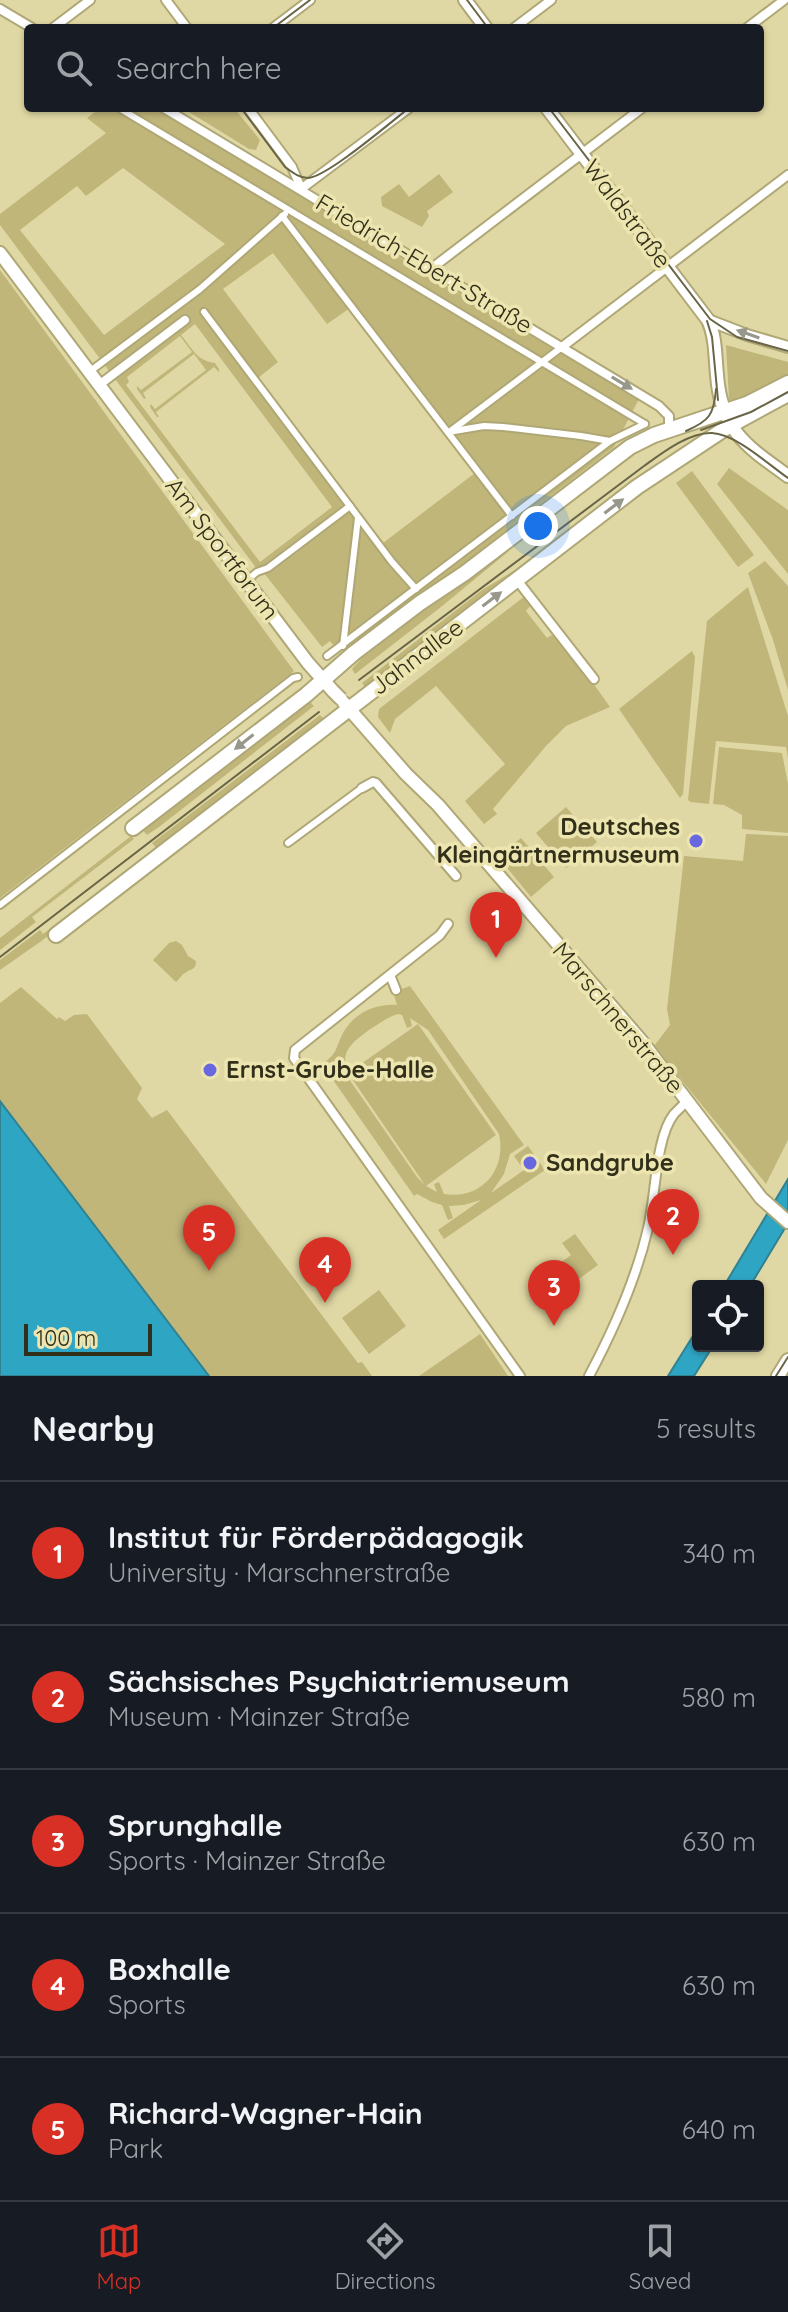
<!DOCTYPE html>
<html lang="en">
<head>
<meta charset="utf-8">
<style>
	body { margin:0; font-family:Quicksand,sans-serif; background:#20242c; color:#f1f3f6 }
	.controls { position:absolute; right:24px; bottom:24px; display:grid; overflow:hidden; border-radius:8px; box-shadow:0 2px 6px #0004 }
	.controls button { width:72px; height:72px; display:grid; place-items:center; padding:0; border:0; border-bottom:2px solid #363941; background:#171b24; color:#f1f3f6; font:40px sans-serif }
	.scale { position:absolute; left:24px; bottom:20px; width:128px; box-sizing:border-box; padding-left:8px; border:4px solid #322f1a; border-top:0; font-size:22px; line-height:28px; white-space:nowrap; color:#322f1a; -webkit-text-stroke:6px #ede5b0; paint-order:stroke }
	.you { position:absolute; left:538px; top:526px; width:28px; height:28px; margin:-20px; border:6px solid #fff; border-radius:50%; background:#1a73e8; box-shadow:0 0 0 12px #1a73e833 }
	.badge { display:grid; place-items:center; width:52px; height:52px; border-radius:50%; background:#d93025; color:#fff; font-size:26px; font-weight:700 }
	.pin { position:absolute; translate:-50% -66px; filter:drop-shadow(0 2px 4px #0008) }
	.pin::after { content:''; position:absolute; top:42px; width:28px; height:24px; background:inherit; clip-path:polygon(0 0,100% 0,50% 100%) }
	.list { margin:0; padding:0; list-style:none }
	h2 { display:flex; justify-content:space-between; align-items:center; height:104px; margin:0; padding:0 32px; font-size:34px }
	h2 small { font-size:26px; font-weight:400; color:#9ea1a6 }
	.list li { display:grid; grid-template-columns:52px 1fr auto; gap:24px; align-items:center; box-sizing:border-box; height:144px; padding:0 32px; border-top:2px solid #363941 }
	.list b { display:block; font-size:30px; white-space:nowrap }
	.list p { margin:0; font-size:26px; white-space:nowrap; color:#9ea1a6 }
	.list em { font-size:26px; font-style:normal; color:#9ea1a6 }
	.icon { flex:none; width:44px; height:44px; fill:none; stroke:currentColor; stroke-width:2; stroke-linecap:round; stroke-linejoin:round }
	.map { position:relative; flex:none; width:788px; height:1376px; overflow:hidden }
	.search { position:absolute; background:#171b24; box-shadow:0 2px 6px #0004; left:24px; right:24px; top:24px; height:88px; display:flex; align-items:center; gap:20px; box-sizing:border-box; padding:0 28px; border-radius:8px; color:#9ea1a6; font-size:30px }
	.sheet { height:824px; background:#171b24 }
	nav { display:flex; justify-content:space-around; align-items:center; box-sizing:border-box; height:112px; border-top:2px solid #363941; background:#171b24; font-size:22px; color:#9ea1a6 }
	nav a { display:grid; justify-items:center; gap:4px }
	nav .on { color:#d93025 }
	.map>svg:first-child { display:block }
	.green { fill:#c0b67a; fill-rule:evenodd }
	.water { fill:#2fa5c4; stroke:#308291; stroke-width:2 }
	.lines { fill:none; stroke-linecap:round; stroke-linejoin:round }
	.pedestrian-casing { stroke:#afa775; stroke-width:10 }
	.minor-casing { stroke:#afa775; stroke-width:12 }
	.tertiary-casing { stroke:#afa775; stroke-width:14 }
	.secondary-casing { stroke:#afa775; stroke-width:16 }
	.primary-casing { stroke:#afa775; stroke-width:18 }
	.pedestrian { stroke:#fff; stroke-width:6 }
	.minor { stroke:#fff; stroke-width:8 }
	.tertiary { stroke:#fff; stroke-width:10 }
	.secondary { stroke:#fff; stroke-width:12 }
	.primary { stroke:#fff; stroke-width:14 }
	.tram { stroke:#696546; stroke-width:2 }
	.secondary-bridge-casing { stroke:#afa775; stroke-width:16; stroke-linecap:butt }
	.secondary-bridge { stroke:#fff; stroke-width:12 }
	.oneway { fill:#98978c }
	.poi-dot { fill:#6967e0; stroke:#ede5b0; stroke-width:3 }
	.labels { text-anchor:middle; stroke-width:7; stroke-linejoin:round; paint-order:stroke }
	.street-label { font-size:24px; fill:#322f1a; stroke:#ede5b0 }
	.poi-label { font-size:24px; font-weight:bold; fill:#322f1a; stroke:#ede5b0; text-anchor:start }
</style>
</head>
<body>
<div class="map">
<svg width="788" height="1376" viewBox="0 0 788 1376">
	<rect width="100%" height="100%" fill="#e0d8a4"/>
	<!-- green -->
	<g class="green">
		<path d="M100,108H155L440,282L639,399L614,447L362,642L348,637L333,645L330,641L322,647L260,568L257,569L0,225V214L106,133L87,118ZM123,168L225,244L104,335L20,230L77,186L86,196ZM273,253L327,324L350,308L475,473L383,543L258,378L278,362L223,289ZM195,324L332,507L260,562L126,385L129,382L127,377L180,336L192,352L141,390L137,386V389L144,399L146,398L143,393L194,354L206,370L155,409L151,404L150,407L157,417H159L156,412L214,367L219,372V369L215,363C197,361 192,348 181,335Z"/>
		<polygon points="195,108 234,108 260,140 256,150 249,149 189,112"/>
		<polygon points="439,174 453,192 427,211 429,216 422,227 382,206 381,197 399,184 409,197"/>
		<polygon points="0,270 294,671 0,898"/>
		<polygon points="726,345 788,362 788,375 753,394 731,401 729,399"/>
		<polygon points="729,468 788,510 788,574 717,484"/>
		<polygon points="692,471 754,555 738,567 676,483"/>
		<polygon points="506,547 509,551 441,607 355,674 352,669 361,659"/>
		<polygon points="765,561 788,586 788,690 773,640 748,573"/>
		<polygon points="515,570 516,573 366,688 362,683 482,590"/>
		<polygon points="748,587 788,716 788,759 786,747 716,741 709,804 691,802 688,800 707,621"/>
		<polygon points="525,596 532,604 526,611 547,638 552,635 593,683 610,707 566,726 546,746 493,809 497,814 484,824 465,801 505,764 436,686 395,719 390,733 378,717 379,709"/>
		<polygon points="692,651 695,657 683,794 680,798 619,709"/>
		<polygon points="310,702 314,706 159,827 147,835 141,828 304,704"/>
		<polygon points="320,715 324,719 314,729 158,850 152,843"/>
		<polygon points="719,747 782,753 788,784 788,833 742,829 742,815 724,805 713,804"/>
		<polygon points="566,807 597,842 566,868 536,833"/>
		<polygon points="746,834 788,836 788,1140 766,1184 654,1046 670,1025 667,1009 684,856 743,861"/>
		<polygon points="131,836 134,839 32,917 36,922 0,950 0,938"/>
		<polygon points="521,838 554,877 531,897 498,857"/>
		<polygon points="143,857 147,859 40,942 0,970 0,960 40,930 43,934"/>
		<path d="M176,941L182,945L188,956L196,961C196,970 192,968 185,973C181,975 180,979 176,982L153,960L169,943Z"/>
		<path d="M410,986L524,1145L510,1154L504,1174L491,1193L524,1170L514,1156L528,1146L545,1170L444,1239L438,1230L481,1200L464,1205L449,1206L453,1218L448,1220L442,1205L432,1202L417,1194L414,1196L322,1064C338,1053 335,1049 343,1033C353,1014 375,1003 397,1005L393,992ZM398,1014L402,1015L407,1028L412,1026L410,1018L428,1030L499,1134C507,1170 481,1200 444,1194L439,1182L434,1184L437,1192L426,1186L496,1135L418,1024L348,1073L425,1185L417,1177L349,1079C339,1052 349,1045 369,1030C379,1024 387,1017 398,1014Z"/>
		<polygon points="21,987 57,1019 59,1017 65,1021 74,1015 87,1014 142,1088 137,1099 152,1118 167,1110 358,1363 362,1362 372,1376 209,1376 0,1101 0,1003"/>
		<polygon points="575,1234 598,1265 554,1297 540,1278 571,1255 562,1243"/>
		<polygon points="379,1290 406,1326 369,1354 342,1318"/>
		<polygon points="480,1334 508,1376 419,1376"/>
	</g>
	<!-- water -->
	<g class="water">
		<polygon points="0,1101 209,1376 0,1376"/>
		<polygon points="788,1179 788,1223 750,1286 724,1286"/>
		<polygon points="698,1328 698,1346 713,1346 694,1376 668,1376"/>
	</g>
	<g class="lines">
		<defs>
			<g id="pedestrian">
				<polyline points="119,108 645,424"/>
				<polyline points="282,216 512,516"/>
				<polyline points="204,312 392,562 416,589"/>
				<polyline points="89,372 200,289 285,214"/>
				<polyline points="452,430 562,347"/>
				<polyline points="448,432 484,426 503,427 581,436 610,441"/>
				<polyline points="246,581 257,572 268,568 350,506"/>
				<polyline points="343,646 358,518"/>
				<polyline points="327,656 610,441 645,424"/>
				<polyline points="288,843 362,788"/>
				<polyline points="0,905 293,678 298,677"/>
			</g>
			<g id="minor">
				<polyline points="166,0 187,28"/>
				<polyline points="0,9 32,28"/>
				<polyline points="53,28 90,0"/>
				<polyline points="273,28 310,0"/>
				<polyline points="514,28 551,0"/>
				<polyline points="747,28 784,0"/>
				<polyline points="164,108 659,406 669,416 669,430"/>
				<polyline points="248,108 292,167 301,188"/>
				<polyline points="301,189 409,108"/>
				<polyline points="432,268 642,108"/>
				<polyline points="562,347 788,175"/>
				<polyline points="99,385 185,320"/>
				<polyline points="517,580 594,679"/>
				<polyline points="362,788 373,782 376,783 456,876"/>
				<polyline points="448,924 440,935 295,1050 294,1058 520,1376"/>
				<polyline points="390,975 396,990"/>
				<path d="M589,1376C614,1329 636,1280 648,1228C656,1197 655,1138 674,1114C678,1110 683,1105 687,1101"/>
			</g>
			<polyline id="tertiary" points="708,320 747,335 788,347"/>
			<g id="secondary">
				<polyline points="465,0 486,28"/>
				<path d="M547,108L708,320C716,337 715,356 717,375C721,430 746,446 788,476"/>
				<polyline points="0,253 308,663 333,691"/>
				<polyline points="344,703 406,774 438,805 643,1043 761,1198 788,1222"/>
				<polyline points="778,1376 788,1360"/>
			</g>
			<g id="primary">
				<polyline points="133,828 306,695 354,653 420,603 465,573 630,447 654,435 747,404 788,383"/>
				<polyline points="56,935 637,487 729,426 788,394"/>
			</g>
		</defs>
		<!-- pedestrian casing -->
		<use href="#pedestrian" class="pedestrian-casing"/>
		<!-- minor casing -->
		<use href="#minor" class="minor-casing"/>
		<!-- tertiary casing -->
		<use href="#tertiary" class="tertiary-casing"/>
		<!-- secondary casing -->
		<use href="#secondary" class="secondary-casing"/>
		<!-- primary casing -->
		<use href="#primary" class="primary-casing"/>
		<!-- pedestrian -->
		<use href="#pedestrian" class="pedestrian"/>
		<!-- minor -->
		<use href="#minor" class="minor"/>
		<!-- tertiary -->
		<use href="#tertiary" class="tertiary"/>
		<!-- secondary -->
		<use href="#secondary" class="secondary"/>
		<!-- primary -->
		<use href="#primary" class="primary"/>
		<!-- tram -->
		<g class="tram">
			<polyline points="467,0 488,28"/>
			<polyline points="273,28 310,0"/>
			<path d="M241,108L285,167C292,172 299,178 308,178C327,177 391,122 409,108"/>
			<polyline points="549,108 710,319 737,337 788,351"/>
			<polyline points="707,321 712,337 718,400"/>
			<polyline points="701,430 751,412 788,392"/>
			<path d="M686,431C709,421 714,415 716,389"/>
			<path d="M359,680L644,466C662,453 689,432 712,433C736,434 769,465 788,478"/>
			<polyline points="0,957 319,712"/>
			<polyline points="776,1376 788,1357"/>
		</g>
		<defs>
			<polyline id="secondary-bridge" points="333,691 341,699"/>
		</defs>
		<!-- secondary-bridge casing -->
		<use href="#secondary-bridge" class="secondary-bridge-casing"/>
		<!-- secondary-bridge -->
		<use href="#secondary-bridge" class="secondary-bridge"/>
	</g>
	<!-- one-way arrows -->
	<defs><path id="oneway-solid" d="M-6-.8H1V-3.2L6.5 0L1 3.2V.8H-6Z" transform="scale(2)"/></defs>
	<g class="oneway">
		<use href="#oneway-solid" transform="translate(748 334) rotate(-161)"/>
		<use href="#oneway-solid" transform="translate(622 383) rotate(31)"/>
		<use href="#oneway-solid" transform="translate(614 506) rotate(-37)"/>
		<use href="#oneway-solid" transform="translate(492 599) rotate(-37)"/>
		<use href="#oneway-solid" transform="translate(244 742) rotate(142)"/>
	</g>
	<!-- markers -->
	<g class="poi-dot">
		<circle cx="696" cy="841" r="8"/>
		<circle cx="210" cy="1070" r="8"/>
		<circle cx="530" cy="1163" r="8"/>
	</g>
	<g class="labels">
		<!-- street labels -->
		<g class="street-label">
			<text transform="translate(627 214) rotate(53)" y="8">Waldstraße</text>
			<text transform="translate(424 264) rotate(31)" y="8">Friedrich-Ebert-Straße</text>
			<text transform="translate(222 549) rotate(53)" y="8">Am Sportforum</text>
			<text transform="translate(417 657) rotate(-37)" y="8">Jahnallee</text>
			<text transform="translate(618 1018) rotate(50)" y="8">Marschnerstraße</text>
		</g>
		<!-- poi labels -->
		<g class="poi-label">
			<text x="680" y="835" text-anchor="end">Deutsches<tspan x="680" dy="28">Kleingärtnermuseum</tspan></text>
			<text x="226" y="1078">Ernst-Grube-Halle</text>
			<text x="546" y="1171">Sandgrube</text>
		</g>
	</g>
</svg>
<div class="controls">
<button><svg class="icon" aria-label="locate" viewBox="0 0 24 24"><circle cx="12" cy="12" r="6"/><path d="M12 2v4M12 18v4M2 12h4M18 12h4"/></svg></button>
</div>
<div class="scale">100 m</div>
<div class="you"></div>
<div class="pin badge" style="left:496px;top:958px">1</div>
<div class="pin badge" style="left:673px;top:1255px">2</div>
<div class="pin badge" style="left:554px;top:1326px">3</div>
<div class="pin badge" style="left:325px;top:1303px">4</div>
<div class="pin badge" style="left:209px;top:1271px">5</div>
<div class="search"><svg class="icon" aria-label="search" viewBox="0 0 24 24"><circle cx="10" cy="10" r="6"/><path d="M15 15l6 6"/></svg>Search here</div>
</div>
<section class="sheet">
<h2>Nearby<small>5 results</small></h2>
<ul class="list">
<li><span class="badge">1</span><div><b>Institut für Förderpädagogik</b><p>University · Marschnerstraße</p></div><em>340 m</em></li>
<li><span class="badge">2</span><div><b>Sächsisches Psychiatriemuseum</b><p>Museum · Mainzer Straße</p></div><em>580 m</em></li>
<li><span class="badge">3</span><div><b>Sprunghalle</b><p>Sports · Mainzer Straße</p></div><em>630 m</em></li>
<li><span class="badge">4</span><div><b>Boxhalle</b><p>Sports</p></div><em>630 m</em></li>
<li><span class="badge">5</span><div><b>Richard-Wagner-Hain</b><p>Park</p></div><em>640 m</em></li>
</ul>
</section>
<nav>
<a class="on"><svg class="icon" aria-label="map" viewBox="0 0 24 24"><path d="M3 6l6-2 6 2 6-2v14l-6 2-6-2-6 2zM9 4v14M15 6v14"/></svg>Map</a>
<a><svg class="icon" aria-label="directions" viewBox="0 0 24 24"><path d="M12 3l9 9-9 9-9-9zM9 14v-3h6M13 9l2 2-2 2"/></svg>Directions</a>
<a><svg class="icon" aria-label="saved" viewBox="0 0 24 24"><path d="M7 4h10v16l-5-4-5 4z"/></svg>Saved</a>
</nav>
</body>
</html>
